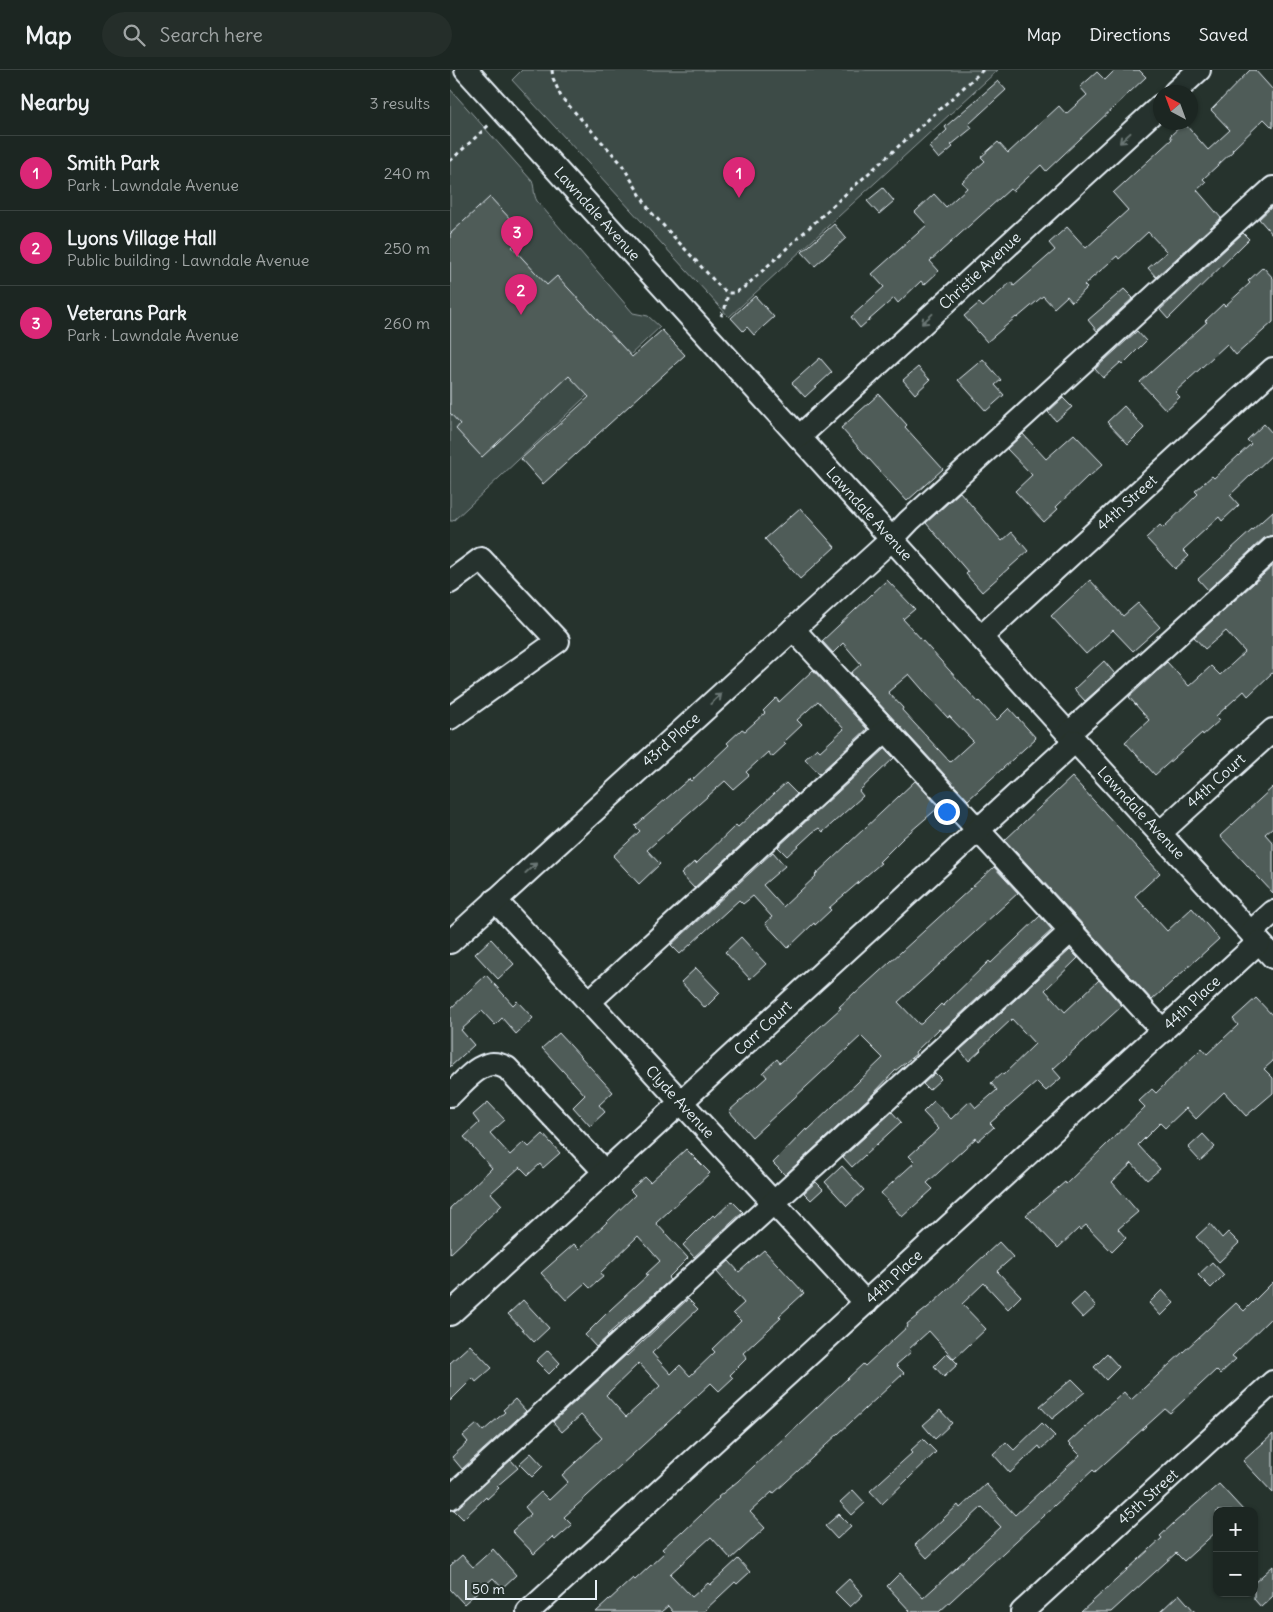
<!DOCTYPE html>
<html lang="en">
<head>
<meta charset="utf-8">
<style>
	body { margin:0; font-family:Delius,sans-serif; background:#252e2a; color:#f1f3f6 }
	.controls { position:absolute; right:15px; bottom:15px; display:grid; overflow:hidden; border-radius:10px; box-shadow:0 1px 4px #0004 }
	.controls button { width:45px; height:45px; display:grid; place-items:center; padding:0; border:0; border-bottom:1px solid #3a4340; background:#1c2622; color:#f1f3f6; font:25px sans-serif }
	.compass { position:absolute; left:703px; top:15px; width:45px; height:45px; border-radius:50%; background:#1c2622; box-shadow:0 1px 4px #0004; rotate:319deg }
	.scale { position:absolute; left:15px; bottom:12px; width:132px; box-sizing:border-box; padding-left:5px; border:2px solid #e8f1f8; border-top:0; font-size:14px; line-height:18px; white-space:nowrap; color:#e8f1f8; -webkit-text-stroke:4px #26332d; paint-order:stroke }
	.you { position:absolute; left:496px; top:741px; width:18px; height:18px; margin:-12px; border:4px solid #fff; border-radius:50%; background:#1a73e8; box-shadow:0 0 0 8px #1a73e833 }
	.badge { display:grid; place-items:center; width:32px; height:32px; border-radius:50%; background:#db2777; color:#fff; font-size:16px; font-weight:700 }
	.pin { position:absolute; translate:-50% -41px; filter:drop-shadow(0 1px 2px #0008) }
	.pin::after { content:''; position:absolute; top:26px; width:18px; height:15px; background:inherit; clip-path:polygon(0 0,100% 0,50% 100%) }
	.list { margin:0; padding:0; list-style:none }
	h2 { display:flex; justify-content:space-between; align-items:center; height:65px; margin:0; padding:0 20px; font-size:21px }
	h2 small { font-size:16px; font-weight:400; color:#a0a5a5 }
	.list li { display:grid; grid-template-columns:32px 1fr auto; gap:15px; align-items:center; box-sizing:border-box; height:75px; padding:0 20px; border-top:1px solid #3a4340 }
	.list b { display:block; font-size:19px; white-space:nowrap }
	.list p { margin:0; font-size:16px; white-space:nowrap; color:#a0a5a5 }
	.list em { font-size:16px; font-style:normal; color:#a0a5a5 }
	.icon { flex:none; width:28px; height:28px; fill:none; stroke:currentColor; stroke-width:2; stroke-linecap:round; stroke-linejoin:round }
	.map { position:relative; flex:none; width:823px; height:1542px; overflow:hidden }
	header { display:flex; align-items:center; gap:30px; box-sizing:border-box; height:70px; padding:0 25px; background:#1c2622; border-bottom:1px solid #3a4340 }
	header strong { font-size:24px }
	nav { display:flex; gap:28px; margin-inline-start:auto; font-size:18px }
	.search { width:350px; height:45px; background:#252e2a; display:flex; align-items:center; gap:12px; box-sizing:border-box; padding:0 18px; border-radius:28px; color:#a0a5a5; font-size:19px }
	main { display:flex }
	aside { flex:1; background:#1c2622 }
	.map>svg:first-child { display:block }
	.green { fill:#3e4b47; stroke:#939ea0 }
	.building { fill:#505c59; stroke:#e8f1f8; fill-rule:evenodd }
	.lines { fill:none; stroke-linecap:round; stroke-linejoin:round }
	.minor-casing { stroke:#e8f1f8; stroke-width:26 }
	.path { stroke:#e8f1f8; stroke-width:3; stroke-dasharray:4 4; stroke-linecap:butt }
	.minor { stroke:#26332d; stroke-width:22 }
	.oneway { stroke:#6a7674 }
	.labels { text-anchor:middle; stroke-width:4; stroke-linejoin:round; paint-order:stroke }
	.street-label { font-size:15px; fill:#e8f1f8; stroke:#26332d }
</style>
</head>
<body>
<header>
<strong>Map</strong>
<div class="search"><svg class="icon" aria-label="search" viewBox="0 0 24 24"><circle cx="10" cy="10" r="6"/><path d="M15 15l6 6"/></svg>Search here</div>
<nav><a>Map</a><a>Directions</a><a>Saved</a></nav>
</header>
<main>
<aside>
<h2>Nearby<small>3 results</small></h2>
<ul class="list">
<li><span class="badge">1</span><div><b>Smith Park</b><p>Park · Lawndale Avenue</p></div><em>240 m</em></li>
<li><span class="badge">2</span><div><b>Lyons Village Hall</b><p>Public building · Lawndale Avenue</p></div><em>250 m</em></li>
<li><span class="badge">3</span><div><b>Veterans Park</b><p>Park · Lawndale Avenue</p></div><em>260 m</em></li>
</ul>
</aside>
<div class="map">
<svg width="823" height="1542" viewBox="0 0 823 1542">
	<rect width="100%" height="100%" fill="#26332d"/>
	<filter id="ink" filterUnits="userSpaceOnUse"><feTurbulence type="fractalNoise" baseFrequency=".02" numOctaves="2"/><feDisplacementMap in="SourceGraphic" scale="10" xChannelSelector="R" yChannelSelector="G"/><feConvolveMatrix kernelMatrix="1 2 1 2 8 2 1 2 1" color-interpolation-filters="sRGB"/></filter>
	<g filter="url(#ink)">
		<!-- green -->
		<g class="green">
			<polygon points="72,0 548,0 279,247 62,10"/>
			<path d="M0,19L82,111C85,118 83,124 87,131L183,243L198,246L210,257L3,451H0Z"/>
		</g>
		<!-- building -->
		<g class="building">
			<polygon points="665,0 689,0 696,7 596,101 591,95 563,121 560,119 480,191 489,201 474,215 471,211 448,233 444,228 410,258 401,247 434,217 422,204 477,155 465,142 484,124 496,137 517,118 512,112 535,91 531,87 548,72 558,83 609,36 616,44 637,25 630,17 647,2 655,10"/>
			<polygon points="800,0 805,0 823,20 823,58 814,49 782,80 783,81 753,109 756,112 747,120 771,148 706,207 698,198 717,182 698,162 669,189 667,186 634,215 637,218 622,232 617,226 604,238 593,226 567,248 566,247 537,272 514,246 529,233 533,237 561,212 564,216 605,180 599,173 617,157 636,178 678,140 663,123 722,69 720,66 734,53 758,80 780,60 761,40"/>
			<polygon points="548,11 556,20 519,54 522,58 501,75 503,77 489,89 479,77 497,60 495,57"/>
			<polygon points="433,118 444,131 429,144 417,131"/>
			<polygon points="40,127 75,165 62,177 97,215 107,206 182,287 212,260 235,285 93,414 71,389 139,327 119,306 32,387 6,359 10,354 0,343 0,164"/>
			<polygon points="823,136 823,165 809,149"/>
			<polygon points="384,154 396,168 365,196 352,182"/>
			<polygon points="793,163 799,169 718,249 710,240"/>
			<polygon points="813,197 823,208 823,252 786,285 777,274 725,322 730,327 716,340 690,312 757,252 755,251 773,234 775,236 800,213 798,211"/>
			<polygon points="674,219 683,228 647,261 638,250"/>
			<polygon points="305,226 324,247 304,265 297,257 293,261 281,248"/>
			<polygon points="687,261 696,271 673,294 671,292 653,308 645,299"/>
			<polygon points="370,288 382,302 355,327 342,313"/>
			<polygon points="533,289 551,310 545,315 554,325 536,341 508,310"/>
			<polygon points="468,297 480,310 465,324 453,310"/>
			<polygon points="429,324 457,355 455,357 493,399 457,431 391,358"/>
			<polygon points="613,328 622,337 606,351 598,342"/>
			<polygon points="674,336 694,358 678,374 657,352"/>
			<polygon points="814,354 823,364 823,384 780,425 789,435 772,451 769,447 733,480 739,486 725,499 696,468 710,455 713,458 748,424 745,421 762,406 764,408 801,374 797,370"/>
			<polygon points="573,364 596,389 624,364 653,394 639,407 638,406 606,437 608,439 594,452 565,421 582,405 557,379"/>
			<polygon points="510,422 552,471 562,462 578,481 532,522 516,504 518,502 476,453"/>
			<polygon points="350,438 385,477 350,509 315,469"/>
			<polygon points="823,441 823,465 814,468 758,520 748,509"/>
			<polygon points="823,496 823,602 798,626 794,621 766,646 770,650 753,665 752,663 705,705 675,672 699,650 679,627 717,592 739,616 761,596 770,605 795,582 776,561 755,579 744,567"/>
			<path d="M437,510L465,539L453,549L528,632L529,631L547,650L559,638L586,668L518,730L401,603L411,594L393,573L383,583L372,571ZM459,604L484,633L498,648L499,646L523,671L500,692L452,640L453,638L438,622Z"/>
			<polygon points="640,510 673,546 688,533 710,557 683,581 663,560 636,584 601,546"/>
			<polygon points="654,591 665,604 635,631 624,619"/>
			<polygon points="363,600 417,659 369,704 355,689 367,678 370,681 394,659 368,631 347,650 352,655 334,672 336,674 322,687 318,682 296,702 299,705 283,719 275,711 197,780 210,794 189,814 163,786 190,761 185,756 239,709 241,711 279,675 277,673 292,659 295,661 315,643 313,641 326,628 329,632"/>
			<polygon points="435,679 444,688 409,721 413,726 373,762 369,758 363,762 337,786 328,777"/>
			<polygon points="622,707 710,803 685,826 717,861 742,838 769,869 702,930 555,770"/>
			<polygon points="465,711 489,737 453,768 429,792 431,793 379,838 381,840 365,855 364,853 338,878 315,853 322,847 303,826 293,834 289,830 230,884 221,875 323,782 335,796 313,815 333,837 366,806 365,805"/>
			<polygon points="336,713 347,724 244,818 231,804 244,792 246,794 286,755 288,757"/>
			<polygon points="823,717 823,757 815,764 823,773 823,823 770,766"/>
			<polygon points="544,797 568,823 448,932 469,954 471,954 491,934 493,936 539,891 541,893 590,846 602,860 492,961 489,959 465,982 466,984 445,1001 424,1023 335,1105 323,1093 356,1059 357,1061 433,988 411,966 302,1067 279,1041 317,1007 313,1002 327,989 330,993 391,938 389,937 404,923 405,924"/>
			<polygon points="291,867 316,894 300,909 275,882"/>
			<polygon points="41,869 64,894 48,909 25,884"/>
			<polygon points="620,880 628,888 595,920 615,942 649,910 672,936 603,999 611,1008 596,1021 587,1012 540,1053 544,1057 528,1071 526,1068 477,1113 483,1119 452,1147 431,1123 465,1092 459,1086 489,1059 473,1042 484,1031 501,1049 520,1031 526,1038 547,1020 541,1013 552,1003 553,1005 585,974 562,949 530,979 531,980 519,991 510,980"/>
			<polygon points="246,898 270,923 255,938 231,912"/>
			<polygon points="36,905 63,935 67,931 83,948 66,964 52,948 45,955 32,941 11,960 24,975 0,997 0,939"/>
			<polygon points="806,928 823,946 823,991 814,999 823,1008 823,1023 796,1046 774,1022 746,1049 736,1038 715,1058 710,1053 688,1075 710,1099 697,1110 682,1093 662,1112 688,1142 668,1159 676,1168 662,1182 636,1155 630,1160 629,1158 608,1178 576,1145 615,1112 616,1114 695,1037 689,1031 702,1019 706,1023 752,978 757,984 788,955 783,949"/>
			<polygon points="109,963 163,1022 149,1035 155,1042 140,1056 123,1037 135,1025 92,978"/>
			<polygon points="485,1003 491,1009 479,1020 473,1014"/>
			<polygon points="38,1032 55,1050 40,1063 60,1085 74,1072 79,1077 93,1064 110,1083 93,1098 90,1094 78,1105 70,1097 41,1123 52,1135 0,1184 0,1138 42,1098 14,1067 29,1053 23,1045"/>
			<polygon points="442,1042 451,1052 402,1097 393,1087"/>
			<polygon points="753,1064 765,1077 750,1091 738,1078"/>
			<polygon points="236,1079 260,1103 206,1153 238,1188 218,1208 220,1210 157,1265 158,1266 146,1277 135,1265 161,1239 198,1205 196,1204 210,1191 188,1166 150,1203 153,1207 140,1218 135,1213 116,1230 91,1203 124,1174 129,1179 185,1125 180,1120 195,1107 200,1112"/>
			<polygon points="392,1096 414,1120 397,1136 375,1112"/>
			<polygon points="366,1112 373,1119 361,1130 354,1123"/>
			<polygon points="282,1131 293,1142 244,1187 233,1175 263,1145 265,1147"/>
			<polygon points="760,1154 772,1168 778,1162 789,1173 769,1192 746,1167"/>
			<polygon points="549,1172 563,1187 547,1201 571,1226 558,1239 534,1213 512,1234 536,1259 504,1289 479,1261 459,1279 461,1282 446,1295 454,1303 323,1424 322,1422 300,1442 315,1458 281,1489 261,1467 220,1504 242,1527 258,1513 260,1515 288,1489 300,1502 287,1514 285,1512 254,1541 256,1542 223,1542 218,1536 211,1542 146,1542 183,1508 185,1510 215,1482 212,1479 232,1461 233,1462 269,1428 268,1427 288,1411 413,1294 415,1296 458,1256 457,1254 482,1234"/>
			<path d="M314,1180L354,1223L329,1246L331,1248L293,1283L297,1288L280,1305L283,1308L269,1321L261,1313L114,1447L122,1455L105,1470L102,1467L84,1484L62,1461L81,1444L75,1437L91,1422L99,1430L118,1412L112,1405L152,1368L131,1345L112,1362L103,1352L176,1285L177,1286L238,1229L248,1239L202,1283L221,1304L230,1295L240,1306L265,1282L262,1279L291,1251L283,1243L294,1233L267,1202L279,1191L289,1202ZM189,1293L210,1316L176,1347L156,1325Z"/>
			<polygon points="762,1192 774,1205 761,1218 748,1205"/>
			<polygon points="823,1212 823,1246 782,1286 786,1289 770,1304 766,1300 720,1343 715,1339 645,1402 643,1400 489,1542 459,1542 460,1541 437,1516 450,1503 473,1528 551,1457 532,1437 477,1488 465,1475 508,1435 510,1438 536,1414 565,1445 630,1385 618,1373 635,1357 674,1322 681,1330 786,1233 794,1241"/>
			<polygon points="712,1220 724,1233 711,1246 699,1233"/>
			<polygon points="634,1223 646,1236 633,1248 621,1235"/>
			<polygon points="73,1230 99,1258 84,1272 58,1244"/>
			<polygon points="20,1275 42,1298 26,1312 23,1308 0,1331 0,1293"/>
			<polygon points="98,1280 110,1293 99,1304 86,1291"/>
			<polygon points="497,1283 508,1294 494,1307 484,1296"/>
			<polygon points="657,1284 669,1297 656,1310 644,1297"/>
			<polygon points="622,1309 635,1322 602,1349 590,1336"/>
			<polygon points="65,1329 76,1341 12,1399 2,1387 18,1372 13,1366 27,1354 33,1361 55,1342 53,1340"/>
			<polygon points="490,1340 502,1353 485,1369 473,1355"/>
			<polygon points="592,1353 605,1366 591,1379 589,1376 560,1403 543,1384 556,1372 564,1380"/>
			<polygon points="823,1364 823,1423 793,1391"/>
			<polygon points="473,1369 486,1382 432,1434 420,1421 462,1383 460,1381"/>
			<polygon points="81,1383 93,1396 82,1407 69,1394"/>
			<polygon points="61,1390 68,1398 47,1416 49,1418 37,1429 36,1427 13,1449 4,1440"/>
			<polygon points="769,1414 794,1441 767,1441 767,1461 734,1491 726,1483 661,1542 631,1542 712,1468 710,1466 724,1453"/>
			<polygon points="403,1420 415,1433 402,1445 390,1432"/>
			<polygon points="389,1444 401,1456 387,1469 375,1456"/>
			<polygon points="43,1479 66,1505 52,1518 43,1508 14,1534 0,1519 0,1496 12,1485 23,1497"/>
			<polygon points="823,1496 823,1526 811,1537 804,1529 804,1513"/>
			<polygon points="399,1509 413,1525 400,1537 385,1522"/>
			<polygon points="729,1524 745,1542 710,1542"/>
		</g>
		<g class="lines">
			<defs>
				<g id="minor">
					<polyline points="16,0 625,671 823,887"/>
					<polyline points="725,22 749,0"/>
					<polyline points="349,367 710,36"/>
					<polyline points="0,512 31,489 108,571 0,648"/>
					<polyline points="343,559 713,961"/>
					<polyline points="531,567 823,299"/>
					<polyline points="618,664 823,478"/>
					<polyline points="710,763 823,660"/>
					<polyline points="45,830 416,1233"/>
					<polyline points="801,862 823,842"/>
					<polyline points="0,872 442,469 459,451 823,118"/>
					<polyline points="139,932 436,660"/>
					<path d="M0,1025C10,1016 23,999 37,995C43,993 51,995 57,998L155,1102"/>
					<polyline points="0,1244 625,671"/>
					<polyline points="0,1428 620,862"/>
					<polyline points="78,1542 809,872"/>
					<polyline points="572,1542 823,1312"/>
				</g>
			</defs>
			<!-- minor casing -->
			<use href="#minor" class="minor-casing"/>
			<!-- path -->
			<g class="path">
				<polyline points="102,0 103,8 111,27 171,93 200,141 270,217 278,223 284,223 296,216 389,130 533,0"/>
				<polyline points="0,91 40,54"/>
				<polyline points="271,246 275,238 278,223"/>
			</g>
			<!-- minor -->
			<use href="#minor" class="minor"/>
		</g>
		<!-- one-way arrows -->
		<defs><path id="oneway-shaft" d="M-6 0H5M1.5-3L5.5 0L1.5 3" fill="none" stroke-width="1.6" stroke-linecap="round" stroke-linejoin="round" transform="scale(1.25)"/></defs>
		<g class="oneway">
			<use href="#oneway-shaft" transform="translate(675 68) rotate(137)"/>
			<use href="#oneway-shaft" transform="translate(477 249) rotate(137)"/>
			<use href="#oneway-shaft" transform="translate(266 629) rotate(-42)"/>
			<use href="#oneway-shaft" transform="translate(81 798) rotate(-42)"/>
		</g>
	</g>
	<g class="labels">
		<!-- street labels -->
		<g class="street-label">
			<text transform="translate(147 144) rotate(48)" y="5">Lawndale Avenue</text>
			<text transform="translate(530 201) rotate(-43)" y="5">Christie Avenue</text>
			<text transform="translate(677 433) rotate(-42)" y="5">44th Street</text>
			<text transform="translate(419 444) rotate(48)" y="5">Lawndale Avenue</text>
			<text transform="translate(221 670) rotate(-42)" y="5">43rd Place</text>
			<text transform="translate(766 711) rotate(-42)" y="5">44th Court</text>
			<text transform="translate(691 743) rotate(47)" y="5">Lawndale Avenue</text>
			<text transform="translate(742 933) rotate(-43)" y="5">44th Place</text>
			<text transform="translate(313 958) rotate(-43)" y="5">Carr Court</text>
			<text transform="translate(230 1032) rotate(47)" y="5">Clyde Avenue</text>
			<text transform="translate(444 1207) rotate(-43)" y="5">44th Place</text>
			<text transform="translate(698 1427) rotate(-42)" y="5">45th Street</text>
		</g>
	</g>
</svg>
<div class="controls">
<button>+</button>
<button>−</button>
</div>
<svg class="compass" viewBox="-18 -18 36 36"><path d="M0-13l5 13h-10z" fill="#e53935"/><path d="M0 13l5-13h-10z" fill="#a0a5a5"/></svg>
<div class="scale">50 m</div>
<div class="you"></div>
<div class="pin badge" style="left:289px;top:128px">1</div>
<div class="pin badge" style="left:71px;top:245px">2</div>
<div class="pin badge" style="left:67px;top:187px">3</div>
</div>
</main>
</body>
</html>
